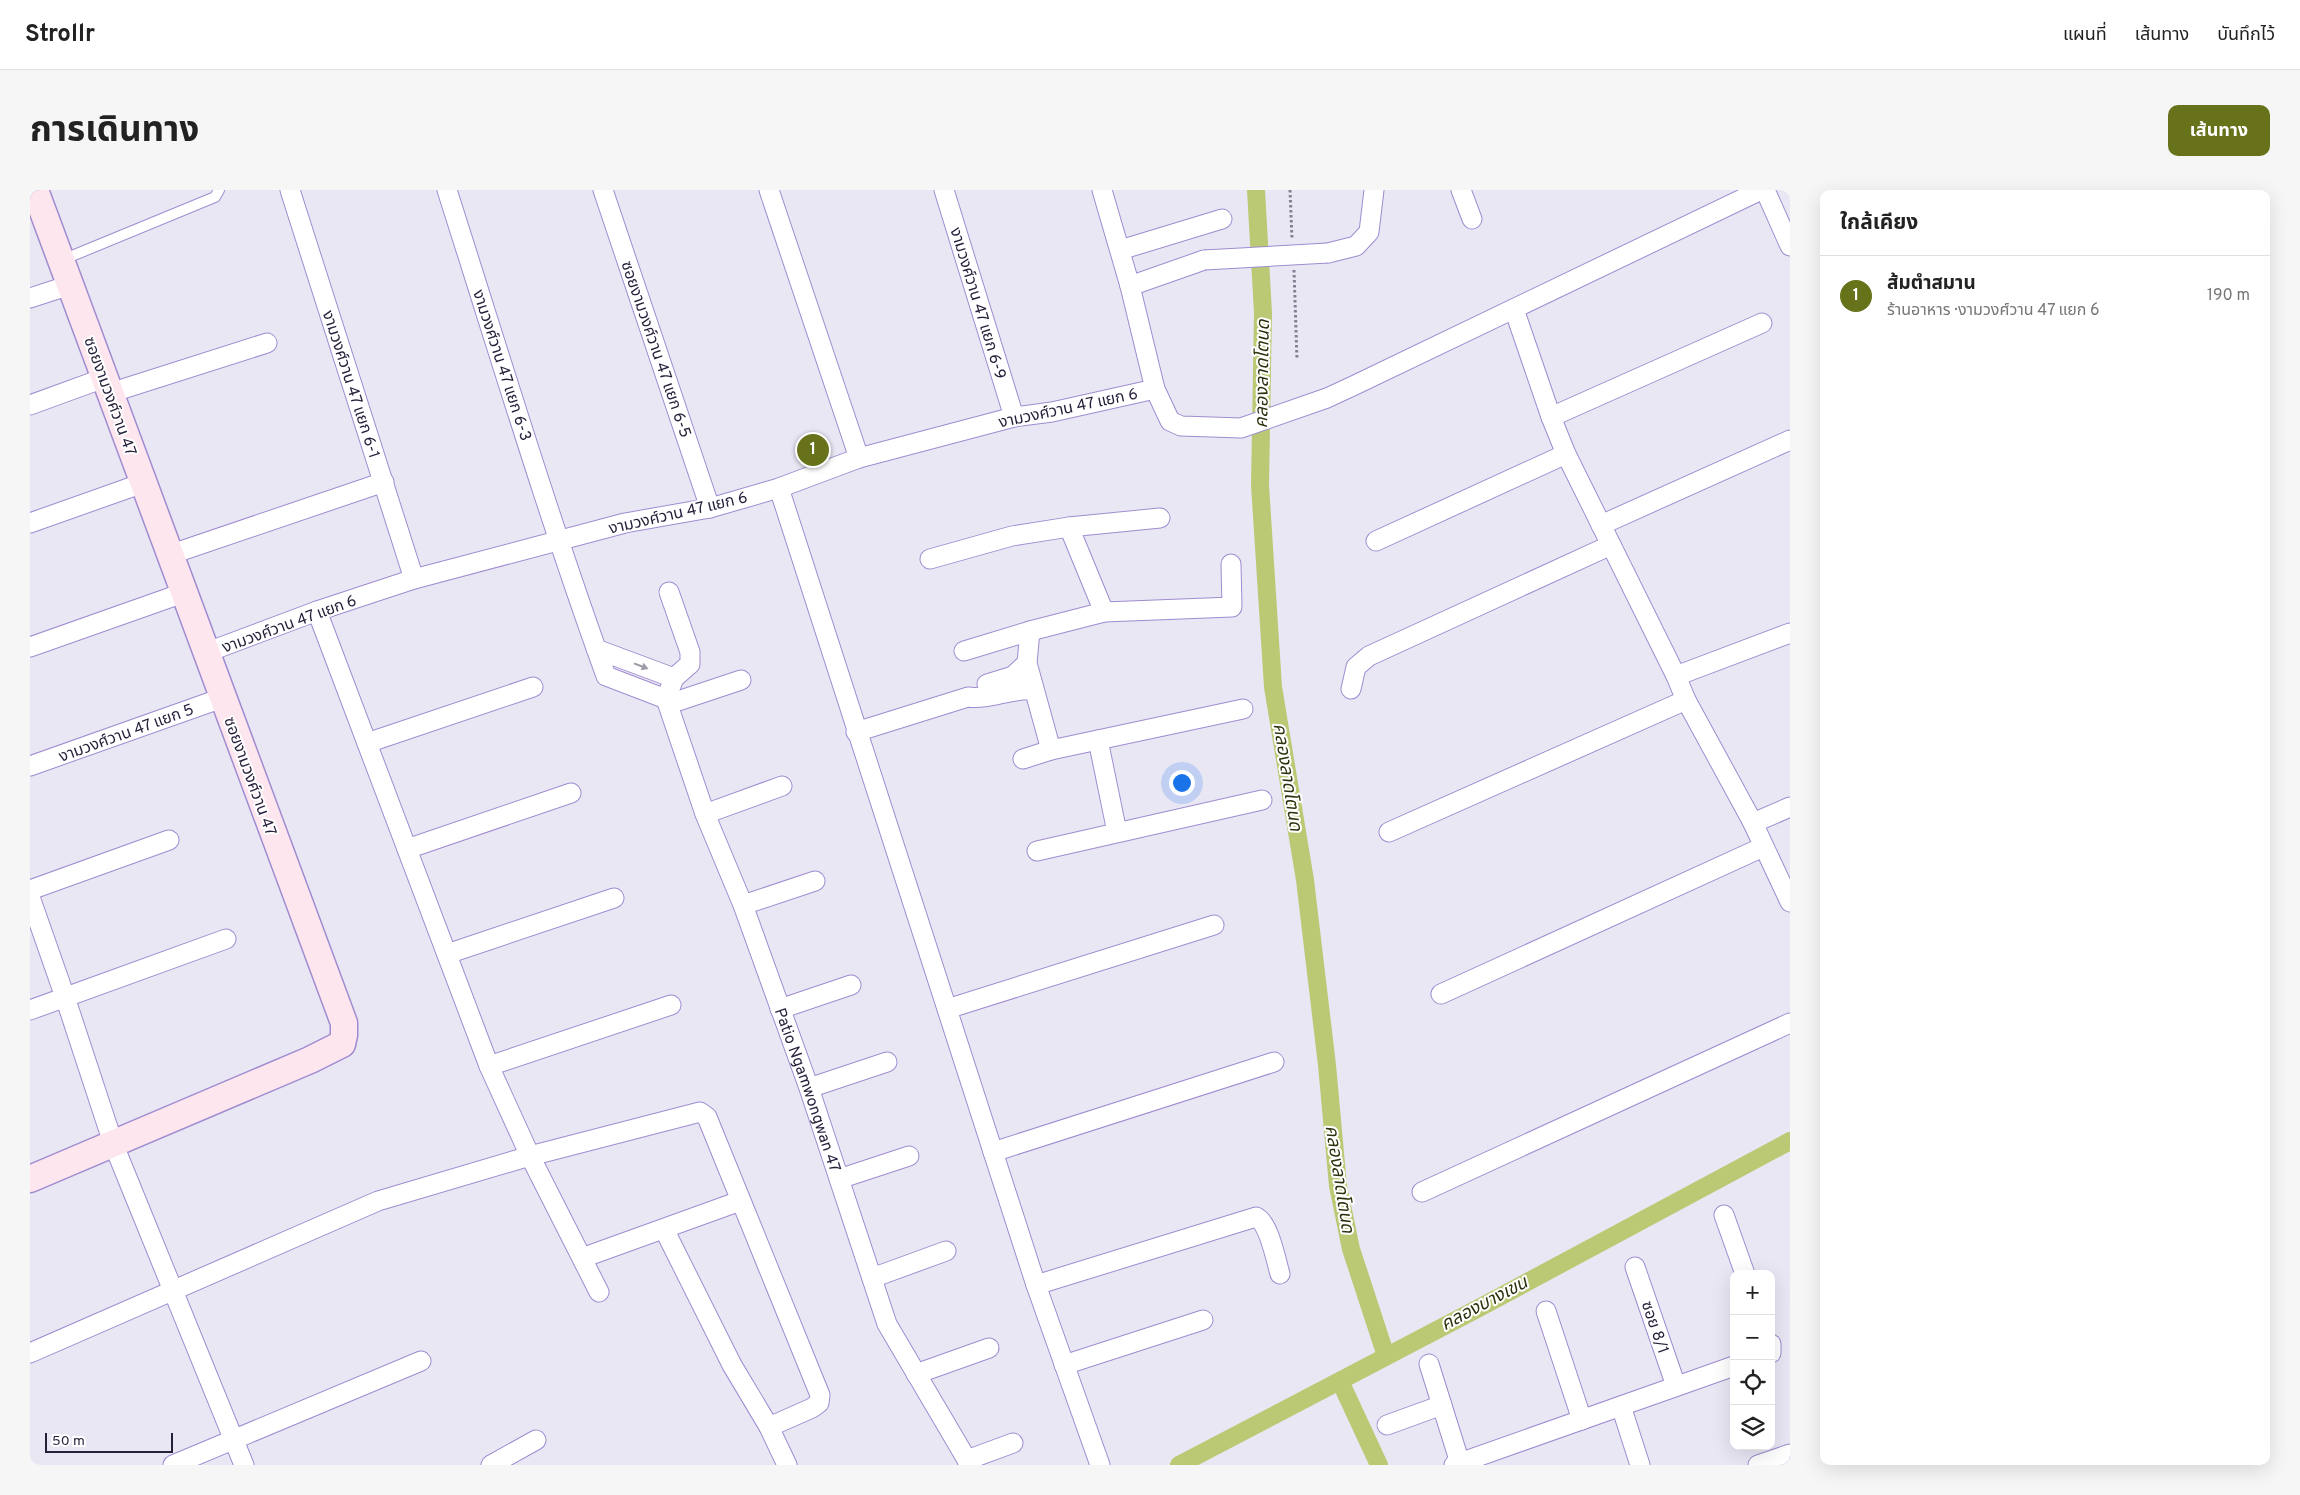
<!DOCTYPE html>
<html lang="th">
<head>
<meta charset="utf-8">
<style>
	body { margin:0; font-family:Overpass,"Noto Sans Thai",sans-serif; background:#f6f6f6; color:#222 }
	.controls { position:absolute; right:15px; bottom:15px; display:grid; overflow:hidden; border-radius:10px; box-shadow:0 5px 20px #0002 }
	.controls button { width:45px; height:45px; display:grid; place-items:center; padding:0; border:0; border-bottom:1px solid #e0e0e0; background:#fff; color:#222; font:25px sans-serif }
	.scale { position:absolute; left:15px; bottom:12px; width:128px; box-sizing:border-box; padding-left:5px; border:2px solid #271f3a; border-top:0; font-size:14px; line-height:18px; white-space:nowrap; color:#271f3a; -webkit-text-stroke:4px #fff; paint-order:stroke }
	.you { position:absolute; left:1151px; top:592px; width:18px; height:18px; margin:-12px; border:4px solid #fff; border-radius:50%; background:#1a73e8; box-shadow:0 0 0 8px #1a73e833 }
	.badge { display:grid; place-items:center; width:32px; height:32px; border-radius:50%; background:#67721b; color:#fff; font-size:16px; font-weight:700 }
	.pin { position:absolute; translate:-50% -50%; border:2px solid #fff; box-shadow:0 1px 5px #0006 }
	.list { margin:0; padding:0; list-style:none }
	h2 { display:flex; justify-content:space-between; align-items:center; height:65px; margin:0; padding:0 20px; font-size:21px }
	h2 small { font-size:16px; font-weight:400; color:#767676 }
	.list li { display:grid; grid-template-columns:32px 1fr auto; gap:15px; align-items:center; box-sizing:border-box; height:80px; padding:0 20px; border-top:1px solid #e0e0e0 }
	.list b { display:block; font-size:19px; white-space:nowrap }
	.list p { margin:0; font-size:16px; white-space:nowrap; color:#767676 }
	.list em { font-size:16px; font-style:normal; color:#767676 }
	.icon { flex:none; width:28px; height:28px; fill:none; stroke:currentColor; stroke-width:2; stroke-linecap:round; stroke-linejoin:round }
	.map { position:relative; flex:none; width:1760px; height:1275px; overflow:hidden; border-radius:10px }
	header { display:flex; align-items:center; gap:30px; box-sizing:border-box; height:70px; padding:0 25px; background:#fff; border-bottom:1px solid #e0e0e0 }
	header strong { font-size:24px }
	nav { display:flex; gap:28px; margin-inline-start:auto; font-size:18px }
	.intro { display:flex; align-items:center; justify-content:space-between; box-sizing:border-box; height:120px; padding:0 30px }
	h1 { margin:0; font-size:35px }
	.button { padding:12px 22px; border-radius:10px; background:#67721b; color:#fff; font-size:18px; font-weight:700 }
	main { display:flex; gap:30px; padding:0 30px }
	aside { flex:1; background:#fff; border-radius:10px; box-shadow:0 5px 20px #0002 }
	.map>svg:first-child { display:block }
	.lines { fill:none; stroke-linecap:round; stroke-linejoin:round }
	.canal { stroke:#bcc974; stroke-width:18 }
	.lane-casing { stroke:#9f8cd0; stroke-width:12 }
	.street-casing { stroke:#9f8cd0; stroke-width:21 }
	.secondary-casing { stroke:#9f8cd0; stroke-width:29 }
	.path { stroke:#857f94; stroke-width:3; stroke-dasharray:2.5 2.5; stroke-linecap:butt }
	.lane { stroke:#fff; stroke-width:10 }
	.street { stroke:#fff; stroke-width:19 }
	.secondary { stroke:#fde6ee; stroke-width:26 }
	.street-bridge-casing { stroke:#9f8cd0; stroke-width:21; stroke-linecap:butt }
	.street-bridge { stroke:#fff; stroke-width:19 }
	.oneway { fill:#9e9aa6 }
	.labels { text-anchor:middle; stroke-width:4; stroke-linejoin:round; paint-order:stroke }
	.street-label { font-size:16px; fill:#271f3a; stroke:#fff }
	.water-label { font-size:18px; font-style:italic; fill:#2d310d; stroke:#fff }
</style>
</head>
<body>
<header>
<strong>Strollr</strong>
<nav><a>แผนที่</a><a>เส้นทาง</a><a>บันทึกไว้</a></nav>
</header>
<div class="intro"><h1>การเดินทาง</h1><a class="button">เส้นทาง</a></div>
<main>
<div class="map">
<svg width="1760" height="1275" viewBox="0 0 1760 1275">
	<rect width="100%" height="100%" fill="#eae7f5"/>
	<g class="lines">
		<!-- canal -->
		<g class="canal">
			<polyline points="1226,0 1233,123 1230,295 1243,497 1275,690 1297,875 1308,996 1321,1059 1356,1166"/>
			<polyline points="1310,1191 1349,1275"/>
			<polyline points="1149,1275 1447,1119 1760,951"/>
		</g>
		<defs>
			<polyline id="lane" points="32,70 185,7 189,0"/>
			<g id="street">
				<polyline points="260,0 384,389"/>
				<path d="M417,0C469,163 518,326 576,486L636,509L644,488L566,459"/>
				<polyline points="573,0 680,318"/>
				<polyline points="739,0 829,268"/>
				<polyline points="914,0 984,227"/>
				<polyline points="1072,0 1100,96 1125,199 1140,231 1151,236 1211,238 1297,208 1325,195 1731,0"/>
				<polyline points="1431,0 1442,29"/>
				<polyline points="1735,0 1760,56"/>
				<polyline points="1090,60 1192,29"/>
				<polyline points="1298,63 1326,56 1339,42 1344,0"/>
				<polyline points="1100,96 1174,70"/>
				<polyline points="0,108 40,95"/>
				<polyline points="1484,119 1521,227 1536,264 1646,486 1656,510 1723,633 1760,712"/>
				<polyline points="80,203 237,153"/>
				<polyline points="0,215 74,188"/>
				<polyline points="1521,227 1732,133"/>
				<polyline points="749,298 1006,1095 1070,1275"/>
				<polyline points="0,333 113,293"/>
				<polyline points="1571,335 1760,250"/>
				<polyline points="1039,337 1074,422"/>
				<polyline points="1346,351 1536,264"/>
				<polyline points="139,365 354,292"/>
				<polyline points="900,369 982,346 1039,337 1130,328"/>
				<polyline points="1201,374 1202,417 1074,422 1000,441 997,473 1021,560 1213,519"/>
				<polyline points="639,402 660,462 660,474 644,488"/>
				<polyline points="287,421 459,876 500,966 569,1102"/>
				<polyline points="0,457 153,403"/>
				<polyline points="934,461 1000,441"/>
				<polyline points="175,463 287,421 384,389 595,333 680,318 749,298 829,268 984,227 1022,222 1125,199"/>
				<polyline points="1646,486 1760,443"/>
				<polyline points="957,494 983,486 997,473"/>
				<polyline points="1321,499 1326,477 1339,466 1581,355"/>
				<path id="s1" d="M636,509L675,624L713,715L779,898L857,1134L940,1275"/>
				<polyline points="639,514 711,490"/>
				<path d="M826,542L938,507C960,510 980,498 1003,500"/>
				<polyline points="1068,550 1087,642"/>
				<polyline points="337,553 503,497"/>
				<polyline points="993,569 1021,560"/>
				<polyline points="0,576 192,508"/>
				<polyline points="675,624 752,596"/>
				<polyline points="1723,633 1760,617"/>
				<polyline points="1359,642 1656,510"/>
				<polyline points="377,659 541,603"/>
				<polyline points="1007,661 1232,610"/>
				<polyline points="0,700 139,650"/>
				<polyline points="0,707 35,807 83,953 214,1275"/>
				<polyline points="713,715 785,691"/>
				<polyline points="417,764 584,708"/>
				<polyline points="1411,804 1733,657"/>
				<polyline points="750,819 821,795"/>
				<polyline points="917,819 1184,735"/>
				<polyline points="0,820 196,749"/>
				<polyline points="459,876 641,815"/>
				<polyline points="779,898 857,872"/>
				<polyline points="963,962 1244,872"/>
				<polyline points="809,989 879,966"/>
				<polyline points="1392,1002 1760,833"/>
				<polyline points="1694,1025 1715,1084"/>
				<polyline points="634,1039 702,1175 739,1237 757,1275"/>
				<polyline points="552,1068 710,1011"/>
				<polyline points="1605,1077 1646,1196"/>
				<polyline points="842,1088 916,1061"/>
				<path d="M1006,1095L1226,1027C1239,1033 1246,1070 1250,1084"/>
				<polyline points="1516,1121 1552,1230"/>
				<polyline points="1741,1154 1741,1163"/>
				<polyline points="0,1163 348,1011 500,966 670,922 677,927 790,1205 789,1213 782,1218 739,1237"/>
				<polyline points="1399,1174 1430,1273"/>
				<polyline points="1034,1175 1173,1130"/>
				<polyline points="886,1184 959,1158"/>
				<polyline points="1591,1216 1610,1275"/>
				<polyline points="1357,1235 1412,1215"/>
				<polyline points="937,1270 983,1253"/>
				<polyline points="143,1275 391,1171"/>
				<polyline points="461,1275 506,1250"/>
				<polyline points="1424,1275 1704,1176"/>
				<polyline points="1728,1275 1760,1264"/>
			</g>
			<polyline id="secondary" points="0,989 280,870 312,854 314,845 314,833 5,0"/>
		</defs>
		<!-- lane casing -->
		<use href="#lane" class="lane-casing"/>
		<!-- street casing -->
		<use href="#street" class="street-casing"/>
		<!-- secondary casing -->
		<use href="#secondary" class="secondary-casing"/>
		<!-- path -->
		<g class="path">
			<polyline points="1260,0 1262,49"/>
			<polyline points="1264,80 1267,170"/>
		</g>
		<!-- lane -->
		<use href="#lane" class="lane"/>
		<!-- street -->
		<use href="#street" class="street"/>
		<!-- secondary -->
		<use href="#secondary" class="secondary"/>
		<defs>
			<polyline id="street-bridge" points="1174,70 1298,63"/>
		</defs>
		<!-- street-bridge casing -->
		<use href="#street-bridge" class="street-bridge-casing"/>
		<!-- street-bridge -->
		<use href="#street-bridge" class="street-bridge"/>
	</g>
	<!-- one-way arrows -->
	<defs><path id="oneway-solid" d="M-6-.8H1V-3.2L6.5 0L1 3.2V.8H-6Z" transform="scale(1.25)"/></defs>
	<use class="oneway" href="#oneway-solid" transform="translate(611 476) rotate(21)"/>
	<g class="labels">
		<!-- street labels -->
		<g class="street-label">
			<text transform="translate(949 113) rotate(73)" y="6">งามวงศ์วาน 47 แยก 6-9</text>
			<text transform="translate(627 159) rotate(71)" y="6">ซอยงามวงศ์วาน 47 แยก 6-5</text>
			<text transform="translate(473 175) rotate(72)" y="6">งามวงศ์วาน 47 แยก 6-3</text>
			<text transform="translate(322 194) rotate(72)" y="6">งามวงศ์วาน 47 แยก 6-1</text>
			<text transform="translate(81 206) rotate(70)" y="6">ซอยงามวงศ์วาน 47</text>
			<text transform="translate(1038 217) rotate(-12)" y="6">งามวงศ์วาน 47 แยก 6</text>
			<text transform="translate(648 322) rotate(-13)" y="6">งามวงศ์วาน 47 แยก 6</text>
			<text transform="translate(259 433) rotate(-20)" y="6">งามวงศ์วาน 47 แยก 6</text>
			<text transform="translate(96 542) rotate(-20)" y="6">งามวงศ์วาน 47 แยก 5</text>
			<text transform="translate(221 586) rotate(70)" y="6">ซอยงามวงศ์วาน 47</text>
			<text dy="6" stroke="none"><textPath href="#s1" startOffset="416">Patio Ngamwongwan 47</textPath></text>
			<text transform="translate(1626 1137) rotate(71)" y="6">ซอย 8/1</text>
		</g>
		<!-- water labels -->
		<g class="water-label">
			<text transform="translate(1232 184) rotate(-89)" y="6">คลองลาดโตนด</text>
			<text transform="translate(1258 587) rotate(81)" y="6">คลองลาดโตนด</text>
			<text transform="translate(1310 989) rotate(81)" y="6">คลองลาดโตนด</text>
			<text transform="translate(1454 1113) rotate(-28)" y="6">คลองบางเขน</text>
		</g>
	</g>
</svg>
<div class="controls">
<button>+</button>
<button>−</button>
<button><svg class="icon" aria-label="locate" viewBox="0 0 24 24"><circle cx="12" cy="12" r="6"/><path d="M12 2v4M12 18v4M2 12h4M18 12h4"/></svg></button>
<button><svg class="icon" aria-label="layers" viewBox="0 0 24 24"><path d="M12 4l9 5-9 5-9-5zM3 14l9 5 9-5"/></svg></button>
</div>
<div class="scale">50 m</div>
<div class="you"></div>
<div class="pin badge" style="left:783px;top:260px">1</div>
</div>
<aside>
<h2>ใกล้เคียง<small></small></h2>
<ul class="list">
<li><span class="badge">1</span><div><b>ส้มตำสมาน</b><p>ร้านอาหาร · งามวงศ์วาน 47 แยก 6</p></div><em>190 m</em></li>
</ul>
</aside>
</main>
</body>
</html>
